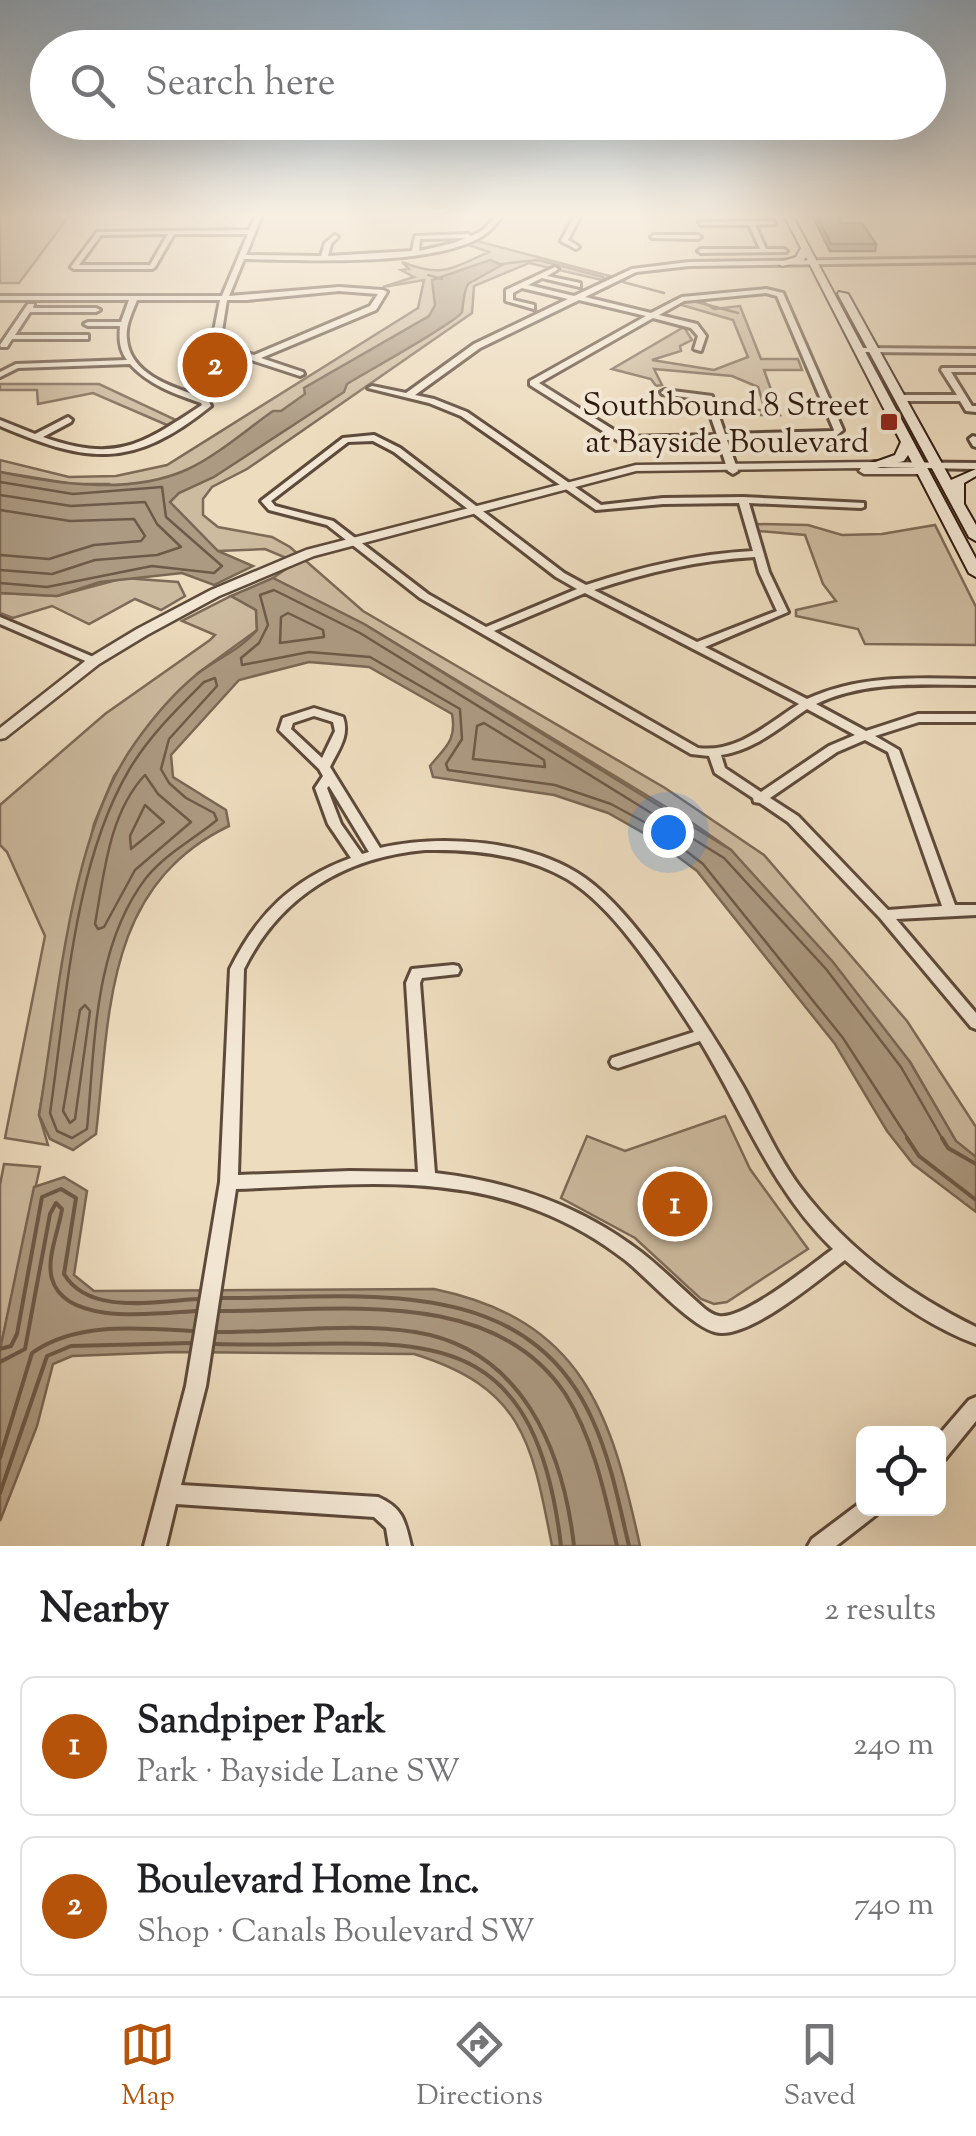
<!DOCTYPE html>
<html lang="en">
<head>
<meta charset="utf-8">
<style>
	body { margin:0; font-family:"Sorts Mill Goudy",serif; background:#f2f2f2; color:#202124 }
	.controls { position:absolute; right:30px; bottom:30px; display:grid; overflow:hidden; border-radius:15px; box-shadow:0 10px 40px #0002 }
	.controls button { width:90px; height:90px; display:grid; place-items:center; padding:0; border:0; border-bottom:2px solid #e0e0e0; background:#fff; color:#202124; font:50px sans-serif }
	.you { position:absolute; left:668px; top:832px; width:35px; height:35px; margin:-25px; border:8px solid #fff; border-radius:50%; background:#1a73e8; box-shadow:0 0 0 15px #1a73e833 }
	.badge { display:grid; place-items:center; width:65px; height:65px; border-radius:50%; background:#b45309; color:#fff; font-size:32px; font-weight:700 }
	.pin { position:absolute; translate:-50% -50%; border:5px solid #fff; box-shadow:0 2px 10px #0006 }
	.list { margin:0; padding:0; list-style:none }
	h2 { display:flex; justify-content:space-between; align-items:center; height:130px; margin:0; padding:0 40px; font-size:42px }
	h2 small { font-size:32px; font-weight:400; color:#757577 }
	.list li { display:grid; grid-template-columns:65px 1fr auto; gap:30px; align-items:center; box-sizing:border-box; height:140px; margin:0 20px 20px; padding:0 20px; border:2px solid #e0e0e0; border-radius:15px }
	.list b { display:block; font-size:38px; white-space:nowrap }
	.list p { margin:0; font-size:32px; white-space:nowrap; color:#757577 }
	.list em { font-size:32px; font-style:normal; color:#757577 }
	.icon { flex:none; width:55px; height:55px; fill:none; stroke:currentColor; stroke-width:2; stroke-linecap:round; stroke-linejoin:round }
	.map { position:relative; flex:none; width:976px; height:1546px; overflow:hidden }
	.search { position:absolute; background:#fff; box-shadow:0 10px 40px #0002; left:30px; right:30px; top:30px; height:110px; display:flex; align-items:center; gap:25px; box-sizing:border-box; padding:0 35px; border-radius:55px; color:#757577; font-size:38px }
	.sheet { height:450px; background:#fff }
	nav { display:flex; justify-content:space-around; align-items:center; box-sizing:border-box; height:140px; border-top:2px solid #e0e0e0; background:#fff; font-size:28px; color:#757577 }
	nav a { display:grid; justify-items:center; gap:5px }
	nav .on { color:#b45309 }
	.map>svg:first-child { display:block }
	.green { fill:#cdbba0; stroke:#7e6a58; stroke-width:2.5 }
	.water { fill:#ac9a82; stroke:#7a6754; stroke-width:2.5 }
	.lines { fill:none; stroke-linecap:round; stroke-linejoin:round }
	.shore-far1 { stroke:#6e5a48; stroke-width:2.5 }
	.shore { stroke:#6e5a48; stroke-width:4 }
	.stream { stroke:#7a6754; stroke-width:2.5 }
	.minor-casing { stroke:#5e4a3b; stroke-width:6 }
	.tertiary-casing { stroke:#5e4a3b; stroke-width:5 }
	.secondary-casing { stroke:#2f1a0f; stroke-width:4 }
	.minor { fill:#f3e8d5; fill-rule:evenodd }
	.tertiary { fill:#f3e8d5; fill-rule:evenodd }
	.secondary { fill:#f3e8d5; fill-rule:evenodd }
	.wall { fill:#7e6d5b; stroke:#2f1a0f; stroke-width:2.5 }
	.building { fill:#927f6a; stroke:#2f1a0f; stroke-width:2.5 }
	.poi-dot { fill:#8f2418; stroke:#f3e8d5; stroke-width:4 }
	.labels { text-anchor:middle; stroke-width:8; stroke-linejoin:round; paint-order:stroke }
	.far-poi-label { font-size:32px; fill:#2f1a0f; stroke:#f3e8d5; text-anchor:end }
</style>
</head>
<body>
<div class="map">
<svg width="976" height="1546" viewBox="0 0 976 1546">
	<rect width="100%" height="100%" fill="#eddcbe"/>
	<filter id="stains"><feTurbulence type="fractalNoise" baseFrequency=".002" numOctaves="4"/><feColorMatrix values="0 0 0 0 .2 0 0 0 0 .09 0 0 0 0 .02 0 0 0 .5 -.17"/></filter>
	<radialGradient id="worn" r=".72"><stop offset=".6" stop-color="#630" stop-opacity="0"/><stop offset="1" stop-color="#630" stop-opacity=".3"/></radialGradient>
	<!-- green -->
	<g class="green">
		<polygon points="0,215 70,215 19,283 0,283"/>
		<path d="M473,240L610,276L602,280L529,263L474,286L472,313L247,469L212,487L203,499V515L218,527L272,537L290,547L363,611L665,788L764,855L907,1021L976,1127V1157L956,1142L910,1062L731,850L694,824L364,624L273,578L296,562L265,549L218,551L109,484H73L0,472V460L69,477L116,476L167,465L418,308L424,280L383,287L414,277L401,270L409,269L402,262C442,278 450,269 489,252L463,243Z"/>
		<polygon points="697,298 714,309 740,306 761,359 798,359 802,370 764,370 780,415 722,415 721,410 765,410 758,387 732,376 654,369 662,385 656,386 651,379 612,369 684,327 692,340 680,346 681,351 652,360 714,370 748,357 733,320 678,304"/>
		<polygon points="0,384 99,384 176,420 167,425 93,393 38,404 37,390 0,390"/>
		<polygon points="756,524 808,525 842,535 882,534 935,525 976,607 976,645 865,644 858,629 796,616 796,610 836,601 823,584 805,535 758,531"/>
		<polygon points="124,578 178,582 185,596 161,610 135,599 89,624 52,606 13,618 0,613 0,593 57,596"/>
		<polygon points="231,596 256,610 257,630 198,673 160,713 114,776 94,824 68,943 39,1115 48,1145 5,1138 45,936 7,852 0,845 0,805 105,714 210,640 215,635 182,621"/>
		<polygon points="725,1116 750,1169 808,1249 727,1302 714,1304 701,1299 635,1238 561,1198 587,1136 625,1151"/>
		<polygon points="4,1164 40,1167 0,1350 0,1185"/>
	</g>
	<!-- water -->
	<g class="water">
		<path d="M490,260L502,265L468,284C463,294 463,307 462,312C460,320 363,374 347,384L344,392L214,477L179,493L170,502L218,551L253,566L214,585L182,573L100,582L57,596L0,593V472C58,484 129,495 186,470C217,456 251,426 273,411H281L305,394L304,388L429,316L435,305L432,280Z"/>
		<path d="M273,578L364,624L731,850L833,962L910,1062L956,1141L976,1157V1212L913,1164L887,1131L835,1044L697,871L654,839L608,813L554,795L433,777L430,766C445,747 457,741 452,714L369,667L309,662L239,680L171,755L173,777L226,810L229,826C104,886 110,1015 96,1134L73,1150L50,1139L39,1115C58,1004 69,835 135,743C152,719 174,693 196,675C216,659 240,650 257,630L256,610L231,596Z"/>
		<path d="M64,1177L87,1191L74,1275L94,1291L434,1289C583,1320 611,1413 640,1546H552C532,1443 524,1388 414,1354L174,1352L72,1356L53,1364L37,1426L0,1521V1350L34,1187Z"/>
	</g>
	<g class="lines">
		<!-- shore-far1 -->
		<g class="shore-far1">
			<polyline points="0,482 73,494 162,487 166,517 222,566 214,573 152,566 47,587 0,583"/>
			<polyline points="0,495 71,506 145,502 157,524 181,547 157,555 95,560 52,574 0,570"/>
			<polyline points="0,510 70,521 134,519 145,536 141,541 94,545 49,559 0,555"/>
			<polygon points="288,613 323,630 324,637 280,643 281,617"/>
			<path d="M215,678L217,686L169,739L161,769L169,783L186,798L214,813L217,820C194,839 165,854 146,878C93,947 95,1047 87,1129L72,1138L57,1131L50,1113C66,1005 73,865 129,770C149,736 177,709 204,682Z"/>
			<polygon points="484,723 544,760 545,767 473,759 477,726"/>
			<path d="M145,775L158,794L191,822L135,870L104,927L98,929L95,924C104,874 109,813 145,775Z"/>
			<polygon points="145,805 164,822 131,849 130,836"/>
			<polygon points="85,1005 90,1011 75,1119 70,1123 63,1111 80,1010"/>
			<polyline points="909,1140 843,1038 703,864 659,830 611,804 555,785 448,770 446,764 462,739 460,709 370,657 309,652 242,665 241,658 259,643 268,625 260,595 274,590 360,633 724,858 826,969 901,1067 943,1140"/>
		</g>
		<!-- shore -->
		<g class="shore">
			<polyline points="907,1138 919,1156 976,1200"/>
			<polyline points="942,1138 948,1148 976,1164"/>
			<path d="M222,1298C358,1299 526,1269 593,1421C611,1461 619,1504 629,1546"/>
			<path d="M220,1311C334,1312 494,1284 566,1395C594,1440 605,1495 617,1546"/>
			<path d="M217,1332C282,1333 350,1322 415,1332C522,1349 563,1449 574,1546"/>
			<path d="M215,1344C401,1350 532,1299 561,1546"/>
			<path d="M0,1349L11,1346L17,1334L42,1197L61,1189L76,1198L64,1274C89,1316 157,1301 198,1299"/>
			<path d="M0,1362L25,1349L50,1214L56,1203L62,1209C59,1230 46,1258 52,1279C66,1327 159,1313 196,1311"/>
			<path d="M0,1458L32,1353C76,1321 141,1328 193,1331"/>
			<polyline points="0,1493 47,1356 71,1346 191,1343"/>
		</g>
		<!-- stream -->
		<g class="stream">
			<polyline points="502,264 538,260 603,277"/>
			<polyline points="428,275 442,279"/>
			<polyline points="623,282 664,293"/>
			<polyline points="693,301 738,313"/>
		</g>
		<defs>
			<g id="minor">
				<path d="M256,215H262L246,255L321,256L325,243L335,235L338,237L331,244L328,256L412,251L415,236L468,234L471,236L482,231L497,215H503C498,221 493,228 488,232C444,268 301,260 244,259L229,296L339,287L383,290L387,292L376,310L261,358L303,372L304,374L300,376L236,355L214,331L220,300H137C132,313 125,326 127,339C130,377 179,389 208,399L211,406C133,469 89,464 0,426V420L35,434L68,417L72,420L71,422L43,437C117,463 141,445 202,405L201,403C175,394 149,385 130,364L18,368L0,377V372L16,364L127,360C119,349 119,338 120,326H88L84,324L88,322H121L129,300H0V296H222L248,234H174L155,267L152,269H74L71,267L97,232L249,230ZM168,234L150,265H79L101,235ZM466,238L454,243L419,251L420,239ZM339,291L378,294L370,306L254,355L242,351L222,331L227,300H247Z"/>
				<polygon points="575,215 581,215 568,240 578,246 579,247 576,249 561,241"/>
				<polygon points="773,221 775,224 755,225 766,249 784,249 787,251 786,252 701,253 698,251 701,249 760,249 749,225 701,225 699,222"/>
				<polygon points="654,235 698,235 701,237 698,239 652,238 651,237"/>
				<path d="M976,258V262L689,266L636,272L585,297L651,313L682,297L766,289L783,293L843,430L835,437L727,440L738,471L733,474L728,471L718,440L620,442L530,385V381L646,316L579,300L480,348L415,395L434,399L467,412L601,505L663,498L743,497L864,503V507L861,508L749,503L769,572L788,612L705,647L807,699C861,674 918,678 976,679V685C922,685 867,680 816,704L866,731L918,714H976V722H919L875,736L899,750L955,905H976V915L896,919L976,1013V1029L971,1027L880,918L788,822L760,803L754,802L753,798L715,773L709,756L691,754L420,598L327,525L269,510L261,501L343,438L374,435L400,448L564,573L586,585C641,567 695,554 753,551L739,503L663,504L596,510L461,416L429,403L368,388L372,386L406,393L474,344L568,299L522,288L513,293V300L534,305V309L506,301V290L555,267L558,269L557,270L547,276L580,283V287L542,278L528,285L574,296L632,269L689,262ZM766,293L777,296L834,430L833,431L725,434L712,396L665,390L661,392L662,394L705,400L717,435L625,437L539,383L653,318L691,328L698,336L694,349L701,351L706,336L697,324L659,315L684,301ZM373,441L394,452L556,577L577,589L486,627L428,594L333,521L275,506L271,501L348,442ZM755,557L759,572L777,611L697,642L594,590C647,572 699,560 755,557ZM585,593L790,699L799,704C767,724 738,753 698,748L494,631ZM807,709L855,735L829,746L761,792L725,768L721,755C755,750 780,727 807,709ZM865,740L888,752L942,906L888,910L798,816L770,798L837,752Z"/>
				<polygon points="28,304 34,304 33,308 96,308 100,310 96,312 30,312 15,335 88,335 88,339 12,339 7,347 1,347 0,345"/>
				<polygon points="863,348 976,349 976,353 866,352 863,352"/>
				<polygon points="942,368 976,368 976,372 951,372 972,406 976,406 976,412 966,411 960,401 900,401 896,398 900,395 957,395 941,370"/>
				<polygon points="973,436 976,437 976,447 973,446 969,439"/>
				<polygon points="874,462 976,463 976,469 871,467 871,463"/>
				<polygon points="0,617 98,659 100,661 94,664 90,663 0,624"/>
				<path d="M314,708L343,717C350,736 338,750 330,767L380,848C442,834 531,840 585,878C613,898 636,928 657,955C689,998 718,1042 744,1088C762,1121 777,1156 800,1187C846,1248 908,1294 976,1327V1344C928,1326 884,1294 845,1260C818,1280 755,1334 721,1333C696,1333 648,1278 625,1260C599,1240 570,1223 539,1211C443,1172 337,1186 236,1189L206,1386L181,1485L378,1497C403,1508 405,1521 411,1546H389L386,1528L374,1517L176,1504L166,1546H144L186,1386L220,1182L230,969C257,914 293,879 351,858L328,824L315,788L323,776L319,769L279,730L283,718ZM314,716L333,722L335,731L322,758L291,729L293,723ZM329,786L369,852L362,854L341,824L327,788ZM425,850C473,849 524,854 567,879C617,909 662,983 694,1032L612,1058L610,1062L612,1066L618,1068L700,1041C743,1112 772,1190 833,1249C812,1264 744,1320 719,1316C713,1315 709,1312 705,1309C683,1290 664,1270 641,1252C579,1205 512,1182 435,1173L420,983L422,978L458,974L460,970L458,966L453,965L412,969L406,983L418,1172L350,1171L238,1175L244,969C280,896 345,857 425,850Z"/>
				<polygon points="976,1397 976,1421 945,1459 938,1461 938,1436 969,1400"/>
				<polygon points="864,1500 864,1508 879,1508 876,1515 836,1546 808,1546 812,1539"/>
			</g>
			<polygon id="tertiary" points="873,462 878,465 875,468 922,468 927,471 922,474 864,474 859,471 861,468 636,471 314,556 219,596 147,635 99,664 5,738 0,739 0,728 89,658 137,629 211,590 306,550 636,465"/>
			<g id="secondary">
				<polygon points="784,215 792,215 976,559 976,577 969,573 908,455 904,461 873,469 867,465 895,455 901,442 806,257 803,261 782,266 777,263 796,257 801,248"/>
				<polygon points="839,292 848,294 951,480 976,469 976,476 964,483 964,504 976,525 976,541 969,537 838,294"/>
			</g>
		</defs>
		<!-- minor casing -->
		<use href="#minor" class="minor-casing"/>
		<!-- tertiary casing -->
		<use href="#tertiary" class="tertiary-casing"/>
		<!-- secondary casing -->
		<use href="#secondary" class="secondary-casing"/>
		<!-- minor -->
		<use href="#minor" class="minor"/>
		<!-- tertiary -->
		<use href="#tertiary" class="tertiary"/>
		<!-- secondary -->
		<use href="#secondary" class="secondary"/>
	</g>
	<!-- wall -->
	<polygon class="wall" points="812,215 836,215 841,223 876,244 875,251 830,251"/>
	<!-- building -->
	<polygon class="building" points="816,215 836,215 841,223 862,223 876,244 831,244"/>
	<!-- sky -->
	<linearGradient id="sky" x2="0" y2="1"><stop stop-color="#90aabf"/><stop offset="0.5" stop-color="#f7efe2"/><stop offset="1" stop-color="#f7efe2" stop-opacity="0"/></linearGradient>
	<rect width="976" height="431" fill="url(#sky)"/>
	<!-- markers -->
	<rect class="poi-dot" x="879" y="412" width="20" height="20" rx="5"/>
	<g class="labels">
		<!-- far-poi labels -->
		<g class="far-poi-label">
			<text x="869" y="415">Southbound 8 Street<tspan x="869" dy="37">at Bayside Boulevard</tspan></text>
		</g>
	</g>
	<rect width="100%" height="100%" filter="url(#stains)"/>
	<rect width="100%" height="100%" fill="url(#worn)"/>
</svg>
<div class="controls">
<button><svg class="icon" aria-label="locate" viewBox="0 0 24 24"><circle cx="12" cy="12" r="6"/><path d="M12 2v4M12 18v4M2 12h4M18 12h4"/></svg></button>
</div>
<div class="you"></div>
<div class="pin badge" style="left:675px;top:1204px">1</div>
<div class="pin badge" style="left:215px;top:365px">2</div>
<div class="search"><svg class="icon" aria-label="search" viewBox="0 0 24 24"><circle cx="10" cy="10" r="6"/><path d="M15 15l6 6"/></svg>Search here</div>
</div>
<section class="sheet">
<h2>Nearby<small>2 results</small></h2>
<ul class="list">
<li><span class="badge">1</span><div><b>Sandpiper Park</b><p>Park · Bayside Lane SW</p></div><em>240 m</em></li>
<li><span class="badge">2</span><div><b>Boulevard Home Inc.</b><p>Shop · Canals Boulevard SW</p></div><em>740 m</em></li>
</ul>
</section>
<nav>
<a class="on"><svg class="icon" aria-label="map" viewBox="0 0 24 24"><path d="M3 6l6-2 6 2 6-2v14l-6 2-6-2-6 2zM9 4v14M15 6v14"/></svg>Map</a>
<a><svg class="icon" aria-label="directions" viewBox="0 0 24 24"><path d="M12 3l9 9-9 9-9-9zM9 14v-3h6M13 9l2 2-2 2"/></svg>Directions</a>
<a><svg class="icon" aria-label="saved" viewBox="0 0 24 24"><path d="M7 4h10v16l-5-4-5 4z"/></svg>Saved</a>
</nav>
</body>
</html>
